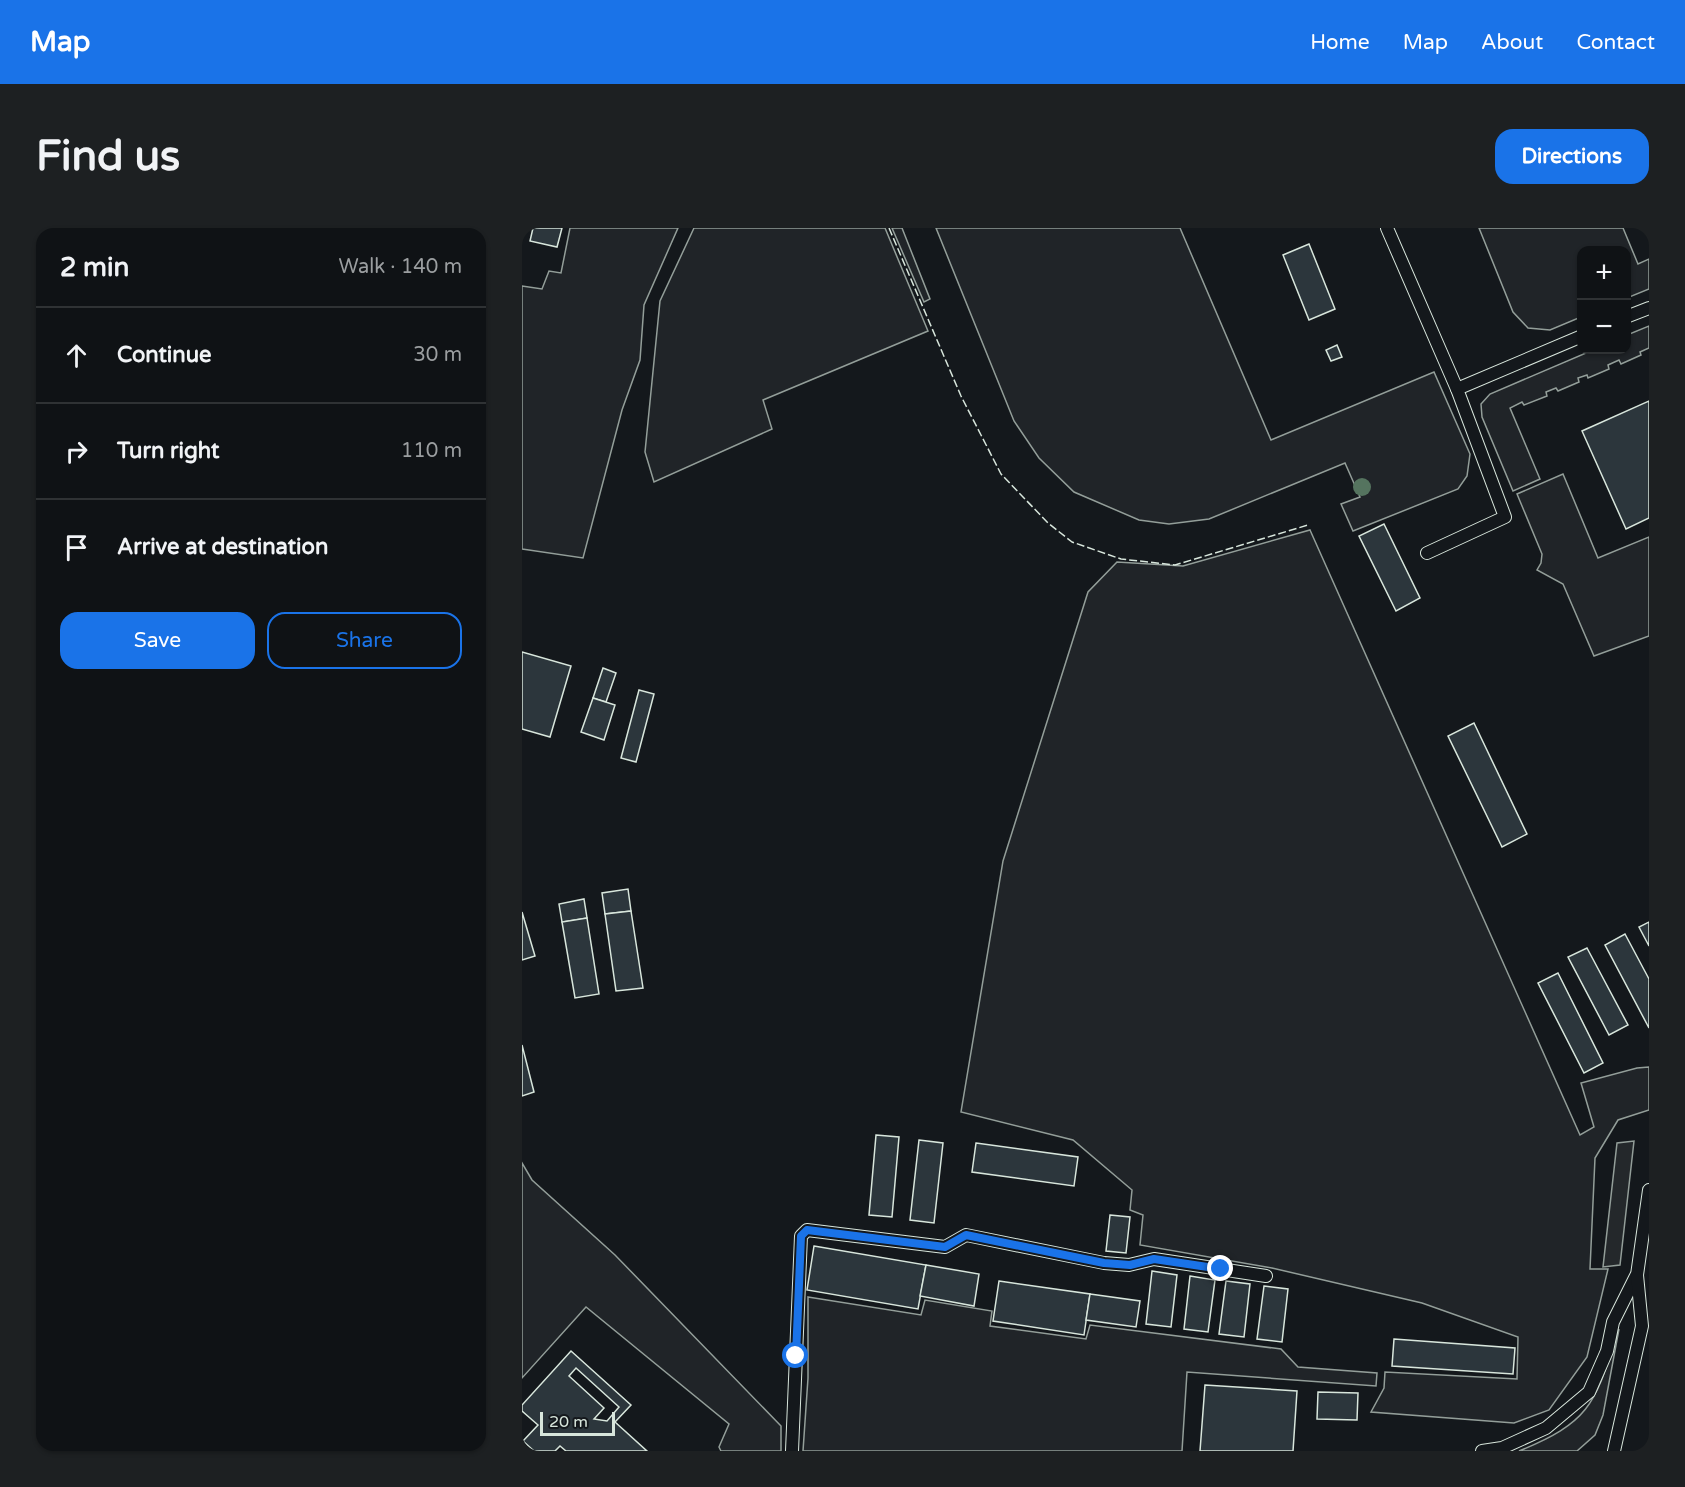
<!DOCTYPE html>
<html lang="en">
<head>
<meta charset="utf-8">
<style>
	body { margin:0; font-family:"Varela Round",sans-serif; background:#1d2022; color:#f1f3f6 }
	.controls { position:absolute; right:18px; top:18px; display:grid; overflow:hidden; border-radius:12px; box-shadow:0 2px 4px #0004 }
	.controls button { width:54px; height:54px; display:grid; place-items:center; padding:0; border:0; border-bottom:2px solid #2f3234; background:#0f1215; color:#f1f3f6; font:30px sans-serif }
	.scale { position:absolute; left:18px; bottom:15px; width:75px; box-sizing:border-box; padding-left:6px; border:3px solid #d8e6dc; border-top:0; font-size:16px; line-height:21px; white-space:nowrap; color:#d8e6dc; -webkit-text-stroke:4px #14181c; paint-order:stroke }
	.stop { position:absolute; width:18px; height:18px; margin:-14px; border:4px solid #1a73e8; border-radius:50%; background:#fff }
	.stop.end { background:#1a73e8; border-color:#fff; box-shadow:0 2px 6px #0008 }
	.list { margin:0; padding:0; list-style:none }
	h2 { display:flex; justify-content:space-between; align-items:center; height:78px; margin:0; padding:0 24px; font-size:26px }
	h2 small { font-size:20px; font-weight:400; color:#9b9ea0 }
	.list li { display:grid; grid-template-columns:39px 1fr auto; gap:18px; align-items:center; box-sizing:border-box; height:96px; padding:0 24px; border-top:2px solid #2f3234 }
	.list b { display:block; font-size:22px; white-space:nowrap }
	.list em { font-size:20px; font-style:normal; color:#9b9ea0 }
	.actions { display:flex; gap:12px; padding:18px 24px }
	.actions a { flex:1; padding:14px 0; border:2px solid #1a73e8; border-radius:18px; text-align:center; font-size:21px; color:#1a73e8 }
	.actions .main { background:#1a73e8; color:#fff }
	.icon { flex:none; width:33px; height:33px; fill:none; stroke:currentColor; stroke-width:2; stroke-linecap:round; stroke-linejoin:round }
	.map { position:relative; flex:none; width:1127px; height:1223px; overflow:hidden; border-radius:18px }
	header { display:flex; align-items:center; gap:36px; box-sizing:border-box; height:84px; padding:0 30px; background:#1a73e8; color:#fff }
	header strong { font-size:28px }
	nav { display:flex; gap:33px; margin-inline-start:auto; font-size:21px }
	.intro { display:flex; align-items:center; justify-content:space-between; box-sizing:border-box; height:144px; padding:0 36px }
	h1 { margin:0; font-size:42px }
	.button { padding:15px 27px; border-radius:18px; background:#1a73e8; color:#fff; font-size:21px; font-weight:700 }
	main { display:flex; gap:36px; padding:0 36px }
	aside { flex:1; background:#0f1215; border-radius:18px; box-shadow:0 2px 4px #0004 }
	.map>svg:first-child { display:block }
	.green { fill:#202428; stroke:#939e99; stroke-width:1.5 }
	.parking { fill:#24282b; stroke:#939e99; stroke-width:1.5 }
	.building { fill:#2c363c; stroke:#d8e6dc; stroke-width:1.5; fill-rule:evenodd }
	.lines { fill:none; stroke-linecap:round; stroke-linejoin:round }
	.service-casing { stroke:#d8e6dc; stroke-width:14 }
	.service { stroke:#14181c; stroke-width:12 }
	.fence { stroke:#d8e6dc; stroke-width:1.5; stroke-dasharray:8 3; stroke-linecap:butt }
	.tree { fill:#55745f }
	.route { stroke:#1a73e8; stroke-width:8 }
</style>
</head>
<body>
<header>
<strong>Map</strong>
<nav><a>Home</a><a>Map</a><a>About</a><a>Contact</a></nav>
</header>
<div class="intro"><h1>Find us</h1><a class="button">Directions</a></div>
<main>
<aside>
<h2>2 min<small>Walk · 140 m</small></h2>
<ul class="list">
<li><svg class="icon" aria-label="ahead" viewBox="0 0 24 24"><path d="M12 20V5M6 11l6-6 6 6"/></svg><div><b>Continue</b></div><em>30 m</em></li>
<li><svg class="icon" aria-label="right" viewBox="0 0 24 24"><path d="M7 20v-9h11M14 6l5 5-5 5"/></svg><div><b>Turn right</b></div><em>110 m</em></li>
<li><svg class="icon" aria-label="arrive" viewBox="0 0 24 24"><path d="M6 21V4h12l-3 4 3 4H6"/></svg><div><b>Arrive at destination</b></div></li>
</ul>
<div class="actions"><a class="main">Save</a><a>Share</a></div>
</aside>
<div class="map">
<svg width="1127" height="1223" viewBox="0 0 1127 1223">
	<rect width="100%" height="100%" fill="#14181c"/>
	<!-- green -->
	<g class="green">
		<polygon points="48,0 156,0 122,77 118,132 100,182 61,330 0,321 0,58 20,61 27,43 39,45"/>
		<polygon points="172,0 363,0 406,103 241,172 250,201 132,254 123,224 138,73"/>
		<polygon points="370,0 380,0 408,71 402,74"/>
		<polygon points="414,0 658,0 749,212 912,144 948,226 945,248 936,261 831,303 819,276 838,269 823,235 687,291 647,296 617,292 552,264 517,230 492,193"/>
		<polygon points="957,0 1101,0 1116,36 1127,31 1127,61 1105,70 1104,22 1060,22 1059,89 1028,102 1006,100 991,84"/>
		<polygon points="1127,98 1127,120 1118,124 1119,127 1099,136 1097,132 1086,137 1087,141 1066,150 1065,147 1056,150 1057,154 1036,163 1034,160 1024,164 1025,168 1002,177 1000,174 988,180 1018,251 991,263 960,189 959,176 968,166 1071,122 1104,122 1105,107"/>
		<polygon points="1041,246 1076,330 1127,309 1127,408 1072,428 1041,356 1015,342 1019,335 1020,326 995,266"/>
		<polygon points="788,302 1058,907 1072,899 1059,855 1115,840 1127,839 1127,882 1096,892 1073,930 1068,1041 1086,1041 1065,1129 1027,1182 992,1195 849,1184 862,1160 863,1144 995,1151 996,1109 900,1075 750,1040 618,1017 621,987 608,982 610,962 551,912 439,884 481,633 566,364 595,334 661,338"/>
		<polygon points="0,935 10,952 93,1027 259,1198 259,1223 199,1223 197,1219 207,1196 64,1079 0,1150"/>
		<polygon points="286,1069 399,1087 403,1072 470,1083 468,1098 564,1111 568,1097 759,1121 776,1139 855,1145 854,1158 665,1144 660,1223 281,1223 286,1150"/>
		<path d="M1097,1101L1081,1187L1073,1207L1055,1223H997C1071,1193 1073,1174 1097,1101Z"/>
	</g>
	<!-- parking -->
	<polygon class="parking" points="1112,913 1098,1037 1081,1039 1095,915"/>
	<!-- building -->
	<g class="building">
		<polygon points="11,0 40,0 35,19 8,13"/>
		<polygon points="787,16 813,81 787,92 761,27"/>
		<polygon points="815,117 820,129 809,133 804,122"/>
		<polygon points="1127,173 1127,290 1104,301 1060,203"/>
		<polygon points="862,296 898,370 874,383 837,308"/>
		<polygon points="0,424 49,438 28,509 0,501"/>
		<polygon points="81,440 94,445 84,474 71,470"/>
		<polygon points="117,462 132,466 114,534 99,530"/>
		<polygon points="71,470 93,477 82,512 59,504"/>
		<polygon points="952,495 1005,606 980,619 926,508"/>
		<polygon points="106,661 109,683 83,686 80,665"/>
		<polygon points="62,671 65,690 40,694 37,676"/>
		<polygon points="109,683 121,760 94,763 83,686"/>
		<polygon points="0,684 13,728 0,732"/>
		<polygon points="65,690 77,766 53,770 40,694"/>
		<polygon points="1127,694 1127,718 1117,699"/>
		<polygon points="1103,706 1127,751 1127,800 1083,717"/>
		<polygon points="1065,720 1106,797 1087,807 1046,729"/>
		<polygon points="1036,745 1081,835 1062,845 1016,755"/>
		<polygon points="0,817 12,864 0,868"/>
		<polygon points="354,907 377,909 370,989 347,987"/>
		<polygon points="397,912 421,915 412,995 388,992"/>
		<polygon points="454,915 556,929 552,958 450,944"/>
		<polygon points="588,987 608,989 604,1025 584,1023"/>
		<polygon points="292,1018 404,1037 396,1081 285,1062"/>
		<polygon points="404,1037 457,1046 452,1078 398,1068"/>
		<polygon points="630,1043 655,1047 649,1099 624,1096"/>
		<polygon points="668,1048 693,1052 686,1104 662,1101"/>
		<polygon points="477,1053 568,1066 562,1107 471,1093"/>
		<polygon points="704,1053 728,1056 722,1109 697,1106"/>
		<polygon points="742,1058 766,1061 760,1114 735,1111"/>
		<polygon points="568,1066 618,1073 614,1099 564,1092"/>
		<polygon points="872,1111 993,1120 991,1146 870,1138"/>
		<path d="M49,1123L109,1177L93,1194L125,1223H44L38,1218L33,1223H12L1,1213L16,1197L0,1183V1177ZM54,1140L97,1179L85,1193L72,1191L82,1180L47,1148Z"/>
		<polygon points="683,1157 775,1163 771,1223 678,1223"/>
		<polygon points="796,1164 836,1165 835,1192 795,1191"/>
	</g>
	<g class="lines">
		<defs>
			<g id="service">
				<polyline points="865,0 935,161"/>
				<polyline points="1104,89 1127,80"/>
				<polyline points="905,325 983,289 935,161 1060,108"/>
				<polyline points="270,1223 279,1008 285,1002 423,1019 444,1007 582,1035 607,1037 632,1031 744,1048"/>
				<polyline points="960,1223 980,1220 1024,1200 1067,1164 1085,1123 1091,1094 1114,1048"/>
				<polyline points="1092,1223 1120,1098 1115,1047 1127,962"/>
			</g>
		</defs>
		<!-- service casing -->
		<use href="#service" class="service-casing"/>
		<!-- service -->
		<use href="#service" class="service"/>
		<!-- fence -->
		<polyline class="fence" points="367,0 439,168 479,246 526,295 550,314 599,331 653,337 786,297"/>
	</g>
	<!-- trees -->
	<circle class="tree" cx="840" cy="259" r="9"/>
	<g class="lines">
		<!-- route -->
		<polyline class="route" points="274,1128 279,1008 285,1002 423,1019 444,1007 582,1035 608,1037 632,1031 699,1041"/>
	</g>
</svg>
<div class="controls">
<button>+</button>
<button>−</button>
</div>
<div class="scale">20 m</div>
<div class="stop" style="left:274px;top:1128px"></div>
<div class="stop end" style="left:699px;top:1041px"></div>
</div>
</main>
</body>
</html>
